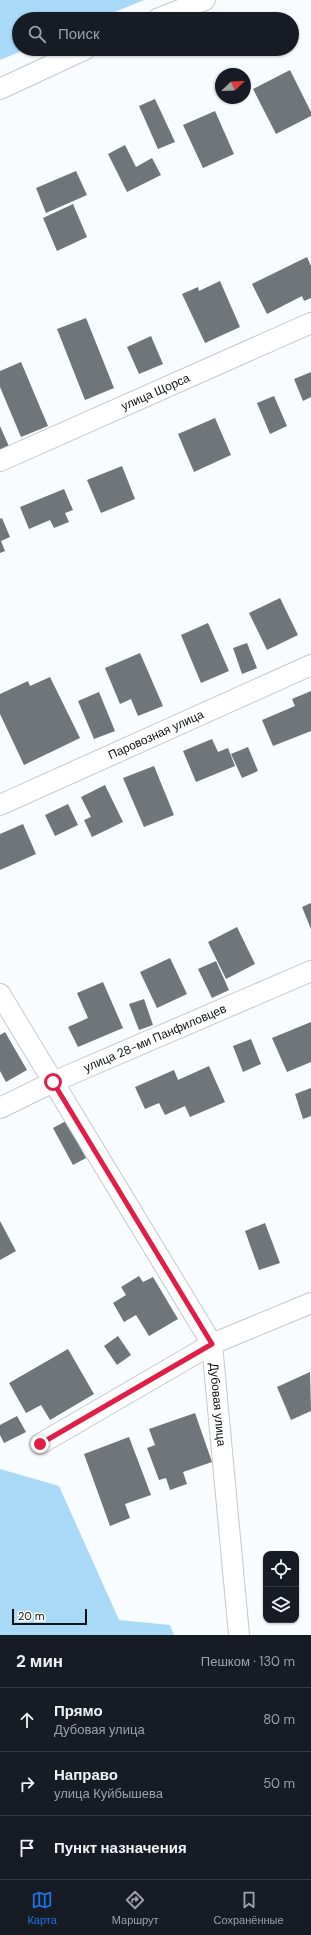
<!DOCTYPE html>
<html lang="ru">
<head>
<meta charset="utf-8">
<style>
	body { margin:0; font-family:"DM Sans",sans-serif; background:#242831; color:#f1f3f6 }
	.controls { position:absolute; right:12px; bottom:12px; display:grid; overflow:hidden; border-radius:8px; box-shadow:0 1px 3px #0004 }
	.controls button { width:36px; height:36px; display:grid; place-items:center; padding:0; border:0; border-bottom:1px solid #363941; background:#171b24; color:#f1f3f6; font:20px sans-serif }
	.compass { position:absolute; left:215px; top:68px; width:36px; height:36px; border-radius:50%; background:#171b24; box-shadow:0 1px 3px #0004; rotate:67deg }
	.scale { position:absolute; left:12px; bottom:10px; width:75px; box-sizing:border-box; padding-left:4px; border:2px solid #0c0e0f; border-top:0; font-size:11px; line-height:14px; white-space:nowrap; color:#0c0e0f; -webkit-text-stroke:3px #fff; paint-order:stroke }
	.stop { position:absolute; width:12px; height:12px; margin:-9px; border:3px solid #e11d48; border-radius:50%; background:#fff }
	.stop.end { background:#e11d48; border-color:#fff; box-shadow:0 1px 4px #0008 }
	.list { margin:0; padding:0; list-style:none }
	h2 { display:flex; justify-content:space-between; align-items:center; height:52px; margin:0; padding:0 16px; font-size:17px }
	h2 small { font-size:13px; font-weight:400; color:#9ea1a6 }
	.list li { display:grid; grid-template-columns:26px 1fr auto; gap:12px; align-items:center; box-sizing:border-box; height:64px; padding:0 16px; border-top:1px solid #363941 }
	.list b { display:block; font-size:15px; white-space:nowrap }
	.list p { margin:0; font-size:13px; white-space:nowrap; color:#9ea1a6 }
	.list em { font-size:13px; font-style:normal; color:#9ea1a6 }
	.icon { flex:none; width:22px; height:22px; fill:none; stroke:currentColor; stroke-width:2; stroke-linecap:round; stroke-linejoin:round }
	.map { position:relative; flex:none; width:311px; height:1635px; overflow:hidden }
	.search { position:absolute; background:#171b24; box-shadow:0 1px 3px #0004; left:12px; right:12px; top:12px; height:44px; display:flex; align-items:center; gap:10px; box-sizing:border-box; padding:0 14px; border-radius:22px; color:#9ea1a6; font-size:15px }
	.sheet { height:244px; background:#171b24 }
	nav { display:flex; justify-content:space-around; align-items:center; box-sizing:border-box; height:56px; border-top:1px solid #363941; background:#171b24; font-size:11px; color:#9ea1a6 }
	nav a { display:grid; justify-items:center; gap:2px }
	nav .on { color:#1a73e8 }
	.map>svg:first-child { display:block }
	.green { fill:#a8d9f7 }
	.building { fill:#6f7579 }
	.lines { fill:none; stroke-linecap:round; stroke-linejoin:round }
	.street-casing { stroke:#c3c9cd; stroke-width:22 }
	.street { stroke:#fff; stroke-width:20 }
	.route { stroke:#e11d48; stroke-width:5 }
	.labels { text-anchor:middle; stroke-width:4; stroke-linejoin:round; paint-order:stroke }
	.street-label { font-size:12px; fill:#0c0e0f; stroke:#fff }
</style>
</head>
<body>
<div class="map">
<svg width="311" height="1635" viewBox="0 0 311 1635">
	<rect width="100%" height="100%" fill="#f8fcff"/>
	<!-- green -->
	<g class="green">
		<polygon points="0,0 144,0 98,19 19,19 19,49 26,49 0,60"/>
		<polygon points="0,1469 59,1486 119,1620 170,1625 174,1635 0,1635"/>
	</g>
	<!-- building -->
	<g class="building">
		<polygon points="290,70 311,112 311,116 276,134 253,89"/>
		<polygon points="155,99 175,142 158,149 139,106"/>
		<polygon points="215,111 234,154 203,168 183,125"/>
		<polygon points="125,145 136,167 152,158 161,175 127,192 108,154"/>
		<polygon points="76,171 87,195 46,213 36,188"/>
		<polygon points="73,204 87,237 57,251 43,218"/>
		<polygon points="307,257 311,266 311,298 304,301 302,296 267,314 252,284"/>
		<polygon points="220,281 240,327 205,343 182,294 198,287 199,291"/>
		<polygon points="86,318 114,388 85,400 57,329"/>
		<polygon points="151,336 163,364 139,374 127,347"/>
		<polygon points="21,362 48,426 21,437 0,387 0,371"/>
		<polygon points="311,372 311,397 303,401 294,379"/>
		<polygon points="274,396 287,426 270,434 257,403"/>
		<polygon points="215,418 231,455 194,472 178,434"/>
		<polygon points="0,426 11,451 0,456"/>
		<polygon points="122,466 135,499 101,513 87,480"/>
		<polygon points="64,489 73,510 65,513 69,522 54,528 50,520 29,529 20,507"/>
		<polygon points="2,518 10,537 1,541 5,551 0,553 0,519"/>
		<polygon points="280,598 298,635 267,650 249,613"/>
		<polygon points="208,623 229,671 201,683 181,635"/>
		<polygon points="247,643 257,668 242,674 233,648"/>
		<polygon points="140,653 163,706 138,716 131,699 120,704 105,668"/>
		<polygon points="50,677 80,738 24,765 0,714 0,694 28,681 30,686"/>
		<polygon points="311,691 311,731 273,746 262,720 295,706 292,699"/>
		<polygon points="99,692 115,731 94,739 78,701"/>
		<polygon points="212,739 218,752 228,748 235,766 196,782 183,751"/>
		<polygon points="248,747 258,771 242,778 231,754"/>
		<polygon points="154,766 174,815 144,827 123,778"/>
		<polygon points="105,785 123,822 92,837 84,820 91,817 81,797"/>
		<polygon points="68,804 78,825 55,836 45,815"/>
		<polygon points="23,824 36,854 0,870 0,834"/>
		<polygon points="311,903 311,929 302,907"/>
		<polygon points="237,927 255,964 226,979 208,942"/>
		<polygon points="170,958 187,994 157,1008 140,972"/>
		<polygon points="216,961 229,990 212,998 198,969"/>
		<polygon points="103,982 123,1028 78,1047 68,1027 88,1018 77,993"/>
		<polygon points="144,999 153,1025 139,1030 129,1004"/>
		<polygon points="311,1022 311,1062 287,1072 272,1038"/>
		<polygon points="5,1032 27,1070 6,1082 0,1071 0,1035"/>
		<polygon points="251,1039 261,1064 243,1072 233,1046"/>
		<polygon points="209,1066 225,1102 190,1117 185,1106 165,1115 159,1103 145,1109 135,1087 174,1070 178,1080"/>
		<polygon points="311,1088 311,1116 303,1119 295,1094"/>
		<polygon points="66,1121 86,1158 73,1165 53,1128"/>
		<polygon points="0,1221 16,1251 0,1260"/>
		<polygon points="265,1223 280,1263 259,1270 245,1231"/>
		<polygon points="139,1276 143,1282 153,1277 178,1319 149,1336 136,1315 124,1322 113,1303 126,1295 121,1287"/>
		<polygon points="118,1336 131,1355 117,1365 104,1346"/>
		<polygon points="68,1349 94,1394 50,1420 41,1405 26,1413 9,1383"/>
		<polygon points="310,1372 311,1411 291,1420 277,1387"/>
		<polygon points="195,1413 212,1462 183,1472 187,1484 170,1490 166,1478 159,1480 147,1448 155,1445 149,1429"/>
		<polygon points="17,1416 26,1432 4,1443 0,1435 0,1425"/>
		<polygon points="129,1437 151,1495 125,1504 130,1518 110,1526 84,1454"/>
	</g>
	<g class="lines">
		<defs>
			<g id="street">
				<polyline points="157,19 205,0"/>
				<polyline points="0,89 86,49"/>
				<path id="s1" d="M0,461L311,323"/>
				<path id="s2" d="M0,805L311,665"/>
				<path id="s3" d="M0,994L212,1344L239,1635"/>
				<path id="s4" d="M0,1108L53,1082L311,971"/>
				<polyline points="40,1444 212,1344 311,1303"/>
			</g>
		</defs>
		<!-- street casing -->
		<use href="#street" class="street-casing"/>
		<!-- street -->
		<use href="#street" class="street"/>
	</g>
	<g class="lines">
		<!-- route -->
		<polyline class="route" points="40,1444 212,1344 53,1082"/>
	</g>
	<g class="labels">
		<!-- street labels -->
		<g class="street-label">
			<text dy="4" stroke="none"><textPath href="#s1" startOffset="170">улица Щорса</textPath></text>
			<text dy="4" stroke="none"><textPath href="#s2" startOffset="171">Паровозная улица</textPath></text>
			<text dy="4" stroke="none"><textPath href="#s4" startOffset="170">улица 28-ми Панфиловцев</textPath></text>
			<text dy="4" stroke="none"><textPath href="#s3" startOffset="470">Дубовая улица</textPath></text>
		</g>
	</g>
</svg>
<div class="controls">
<button><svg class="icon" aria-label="locate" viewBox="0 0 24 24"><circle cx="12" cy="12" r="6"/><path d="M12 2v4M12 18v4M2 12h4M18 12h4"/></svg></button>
<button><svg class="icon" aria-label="layers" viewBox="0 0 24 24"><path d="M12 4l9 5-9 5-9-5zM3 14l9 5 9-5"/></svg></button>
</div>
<svg class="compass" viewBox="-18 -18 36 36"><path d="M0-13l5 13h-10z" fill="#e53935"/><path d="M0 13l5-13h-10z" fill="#9ea1a6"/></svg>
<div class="scale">20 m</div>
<div class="stop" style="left:53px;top:1082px"></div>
<div class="stop end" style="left:40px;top:1444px"></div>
<div class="search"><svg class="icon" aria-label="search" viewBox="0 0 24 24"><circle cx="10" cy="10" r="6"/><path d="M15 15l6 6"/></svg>Поиск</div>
</div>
<section class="sheet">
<h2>2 мин<small>Пешком · 130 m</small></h2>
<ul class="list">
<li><svg class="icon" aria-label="ahead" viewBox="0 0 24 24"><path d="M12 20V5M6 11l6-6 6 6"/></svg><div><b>Прямо</b><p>Дубовая улица</p></div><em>80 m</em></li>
<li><svg class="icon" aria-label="right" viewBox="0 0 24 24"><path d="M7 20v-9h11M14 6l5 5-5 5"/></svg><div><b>Направо</b><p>улица Куйбышева</p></div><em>50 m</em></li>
<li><svg class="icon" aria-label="arrive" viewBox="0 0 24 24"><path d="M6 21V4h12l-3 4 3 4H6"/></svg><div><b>Пункт назначения</b></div></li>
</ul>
</section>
<nav>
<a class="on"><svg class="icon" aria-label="map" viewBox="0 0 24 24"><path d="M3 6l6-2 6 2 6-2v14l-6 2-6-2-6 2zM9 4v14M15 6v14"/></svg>Карта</a>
<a><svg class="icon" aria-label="directions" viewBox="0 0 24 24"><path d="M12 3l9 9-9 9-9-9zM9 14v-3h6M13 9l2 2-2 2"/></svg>Маршрут</a>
<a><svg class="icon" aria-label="saved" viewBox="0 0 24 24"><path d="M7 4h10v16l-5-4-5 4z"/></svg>Сохранённые</a>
</nav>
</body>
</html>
